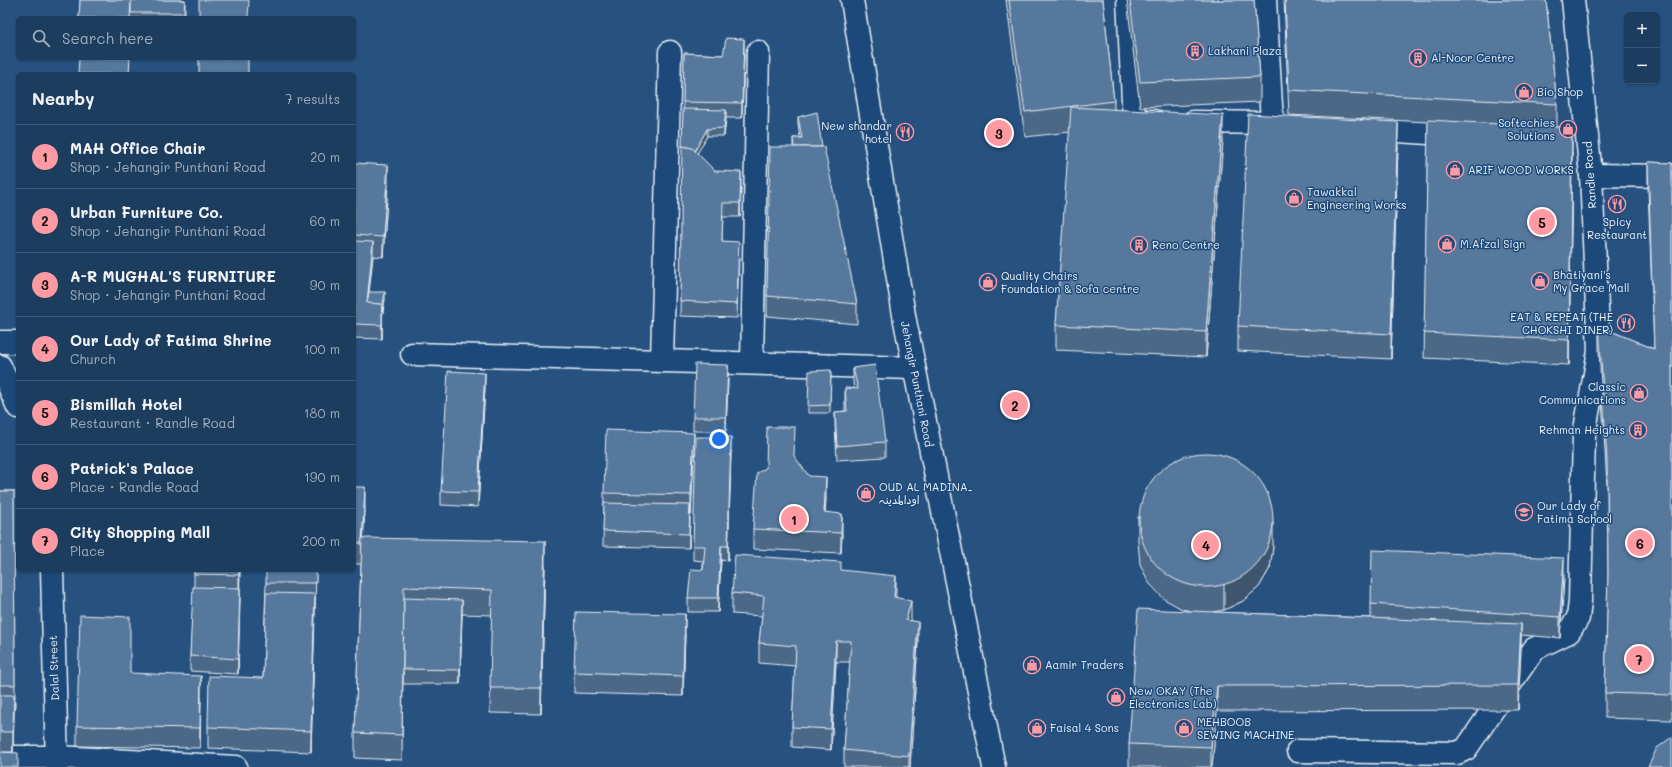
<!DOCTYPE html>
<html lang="en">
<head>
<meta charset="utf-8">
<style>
	body { margin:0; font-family:Mali,"Playpen Sans Arabic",sans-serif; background:#254465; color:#f1f3f6 }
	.controls { position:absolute; right:12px; top:12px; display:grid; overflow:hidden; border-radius:6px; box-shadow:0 1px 3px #0004 }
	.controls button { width:36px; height:36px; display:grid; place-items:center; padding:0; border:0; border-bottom:1px solid #3b5674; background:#1d3d5f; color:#f1f3f6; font:20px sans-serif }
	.you { position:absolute; left:719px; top:439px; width:14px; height:14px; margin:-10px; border:3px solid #fff; border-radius:50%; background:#1a73e8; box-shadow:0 0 0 6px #1a73e833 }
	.badge { display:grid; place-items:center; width:26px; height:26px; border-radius:50%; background:#ff9aa2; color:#111; font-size:13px; font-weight:700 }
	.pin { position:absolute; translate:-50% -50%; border:2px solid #fff; box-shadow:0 1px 4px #0006 }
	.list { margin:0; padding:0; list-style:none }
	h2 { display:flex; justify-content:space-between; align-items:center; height:52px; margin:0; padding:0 16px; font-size:17px }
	h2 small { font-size:13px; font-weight:400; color:#a0aebd }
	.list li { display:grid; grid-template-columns:26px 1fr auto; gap:12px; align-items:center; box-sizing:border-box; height:64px; padding:0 16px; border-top:1px solid #3b5674 }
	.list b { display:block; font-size:15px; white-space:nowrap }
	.list p { margin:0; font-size:13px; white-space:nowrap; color:#a0aebd }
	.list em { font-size:13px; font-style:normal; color:#a0aebd }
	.icon { flex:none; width:22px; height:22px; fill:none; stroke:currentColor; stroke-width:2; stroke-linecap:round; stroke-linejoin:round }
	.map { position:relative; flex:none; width:1672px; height:767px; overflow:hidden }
	.search { position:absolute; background:#1d3d5f; box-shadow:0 1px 3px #0004; left:16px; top:16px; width:340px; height:44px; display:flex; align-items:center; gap:10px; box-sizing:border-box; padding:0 14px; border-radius:6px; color:#a0aebd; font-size:15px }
	.panel { position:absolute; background:#1d3d5f; box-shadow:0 1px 3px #0004; left:16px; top:72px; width:340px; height:500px; border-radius:6px }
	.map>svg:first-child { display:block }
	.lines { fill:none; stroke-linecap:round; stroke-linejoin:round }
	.minor-casing { stroke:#e8f1f8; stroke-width:25 }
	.minor { stroke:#1f4a7a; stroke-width:22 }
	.wall { fill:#4b6787; stroke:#e8f1f8 }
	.shaded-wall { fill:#3d546e; stroke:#e8f1f8 }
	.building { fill:#57789d; stroke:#e8f1f8 }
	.labels { text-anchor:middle; stroke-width:3; stroke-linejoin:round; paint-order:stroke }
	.poi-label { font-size:11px; fill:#e8f1f8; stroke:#1f4a7a; text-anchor:start }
	.street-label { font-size:11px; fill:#e8f1f8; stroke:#1f4a7a }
</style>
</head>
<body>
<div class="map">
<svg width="1672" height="767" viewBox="0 0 1672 767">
	<rect width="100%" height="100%" fill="#27517f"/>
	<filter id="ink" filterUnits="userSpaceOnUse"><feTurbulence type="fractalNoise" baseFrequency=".025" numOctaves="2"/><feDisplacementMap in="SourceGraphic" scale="8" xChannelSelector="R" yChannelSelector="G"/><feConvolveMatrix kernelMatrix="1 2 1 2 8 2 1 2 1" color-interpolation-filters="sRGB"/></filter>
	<g filter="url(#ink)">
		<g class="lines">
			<defs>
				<g id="minor">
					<polyline points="852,0 905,321 994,767"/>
					<polyline points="1128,0 1134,121 1154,121"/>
					<polyline points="1265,0 1272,123"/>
					<polyline points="1193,122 1276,123"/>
					<polyline points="1368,129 1458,135"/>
					<polyline points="1591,175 1672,176"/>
					<polyline points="0,342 18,342"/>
					<polyline points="412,354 914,368"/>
					<polyline points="662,361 670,52"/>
					<polyline points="752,363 758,52"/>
					<polyline points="0,366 18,407"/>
					<polyline points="52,570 57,767"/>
					<polyline points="1298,751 1457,753 1466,749 1534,649 1569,632 1578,618 1580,601 1584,435 1599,351 1591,175 1573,0"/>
					<polyline points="0,757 57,757 236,767"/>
				</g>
			</defs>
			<!-- minor casing -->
			<use href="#minor" class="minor-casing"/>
			<!-- minor -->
			<use href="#minor" class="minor"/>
		</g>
		<!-- wall -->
		<g class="wall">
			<polygon points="80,0 185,0 185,18 79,18"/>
			<polygon points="1006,0 1103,0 1114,101 1114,109 1223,140 1206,357 1056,350 1056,325 1070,132 1025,137"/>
			<polygon points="1127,0 1254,0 1260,77 1260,102 1140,107"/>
			<polygon points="1284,0 1546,0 1557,104 1557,127 1572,153 1569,365 1424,358 1428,122 1289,115"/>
			<polygon points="684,53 723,55 744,54 742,118 726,118 724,136 707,136 697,153 715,171 741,186 740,217 723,217 722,241 739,256 737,318 680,316"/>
			<polygon points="798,117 822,147 857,304 857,324 767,316 767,296 793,147 793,138 800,138 798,124"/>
			<polygon points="1398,147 1391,359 1238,351 1238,326"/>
			<polygon points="1648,162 1672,163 1672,720 1605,718 1605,693 1608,576 1607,485 1599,351 1599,326 1654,349 1648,188"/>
			<polygon points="354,163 388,185 383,257 373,256 369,292 385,299 382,318 382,339 354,338"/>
			<polygon points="853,368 885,442 885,457 837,460 835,426 835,412 845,411 845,388 854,389 853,382"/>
			<polygon points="831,370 830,413 808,413 808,406"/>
			<polygon points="728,379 726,431 693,431 693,417"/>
			<polygon points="485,387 478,507 441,505 441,491"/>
			<polygon points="731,451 728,561 721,560 718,612 688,612 688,598 703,570 703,561 693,560 693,546"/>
			<polygon points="694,453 691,515 690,515 689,548 603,546 604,493"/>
			<polygon points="794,457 826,498 825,512 842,534 841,553 753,549 753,529"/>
			<polygon points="354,487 365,508 363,538 545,566 541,714 490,713 492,615 462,614 460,684 403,684 403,671 402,760 355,758 355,733 361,564 354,564"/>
			<polygon points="0,491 14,491 15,710 14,710 13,752 0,752"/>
			<polygon points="1138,517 1273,547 1270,568 1259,587 1243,601 1224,610 1213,612 1371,618 1371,604 1564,578 1560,638 1521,635 1521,649 1518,710 1217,711 1212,767 1129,767 1129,744 1191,611 1182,609 1164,599 1149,583 1140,564 1138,542"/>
			<polygon points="194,570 240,570 238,674 190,671 190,656 194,587"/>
			<polygon points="316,570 311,752 208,748 208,727 263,678 266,583"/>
			<polygon points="841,570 896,597 911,621 918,642 910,767 844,767 844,750 850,662 836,662 831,750 792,747 792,727 795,666 759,663 759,643 762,616 732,614 732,593"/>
			<polygon points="685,634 683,696 574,693 574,672"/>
			<polygon points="130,673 201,697 200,748 77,746 77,726"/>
		</g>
		<!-- shaded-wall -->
		<g class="shaded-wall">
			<polygon points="744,39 744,54 742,118 742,103"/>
			<polygon points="726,110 726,118 724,136 724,128"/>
			<polygon points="1223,115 1223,140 1206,357 1206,332"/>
			<polygon points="1398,122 1398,147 1391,359 1391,334"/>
			<polygon points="1572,128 1572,153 1569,365 1569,340"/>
			<polygon points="707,129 707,136 692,163 692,155"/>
			<polygon points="388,165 388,185 383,257 383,237"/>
			<polygon points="741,172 741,186 740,217 740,203"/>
			<polygon points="373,242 373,257 367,310 367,303"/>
			<polygon points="385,292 385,299 382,318 382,339 382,304"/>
			<polygon points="728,365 728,379 726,431 726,417"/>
			<polygon points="485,373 485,387 478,507 478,492"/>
			<polygon points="694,433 694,453 691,515 691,495"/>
			<polygon points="731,437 731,451 728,561 728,546"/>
			<polygon points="826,477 826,498 824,532 824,512"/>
			<polygon points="365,487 365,508 362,564 362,543"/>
			<polygon points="690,505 690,520 689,548 689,534"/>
			<polygon points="842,514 842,534 841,553 841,533"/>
			<polygon points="1273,522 1273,547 1270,568 1259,587 1243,601 1224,610 1224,585"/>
			<polygon points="545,541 545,566 541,714 541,688"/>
			<polygon points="721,546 721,560 718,612 718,598"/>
			<polygon points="1564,558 1564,578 1560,638 1560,617"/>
			<polygon points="239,570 240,570 239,595"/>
			<polygon points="896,576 896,596 894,617 894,597"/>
			<polygon points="240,588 240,602 238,674 238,659"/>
			<polygon points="315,594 315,615 311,752 311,731"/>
			<polygon points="462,600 462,614 460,684 460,670"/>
			<polygon points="911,601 911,621 906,620"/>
			<polygon points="685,614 685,634 683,696 683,676"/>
			<polygon points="918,622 918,642 910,767 909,767 909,756"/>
			<polygon points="1521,624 1521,649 1518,710 1518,685"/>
			<polygon points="836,641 836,662 831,750 831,729"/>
			<polygon points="201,676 201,697 200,748 200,728"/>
			<polygon points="1217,686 1217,711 1212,767 1211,767 1211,747"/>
			<polygon points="14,695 14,715 13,752 13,732"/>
		</g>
		<!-- building -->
		<g class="building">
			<polygon points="80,0 131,0 130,18 79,18"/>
			<polygon points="131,0 185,0 184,13 131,13"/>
			<polygon points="199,0 249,0 248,18 199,18"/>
			<polygon points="1009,0 1103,0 1114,101 1025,112"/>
			<polygon points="1130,0 1254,0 1260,77 1140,82"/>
			<polygon points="1285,0 1546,0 1557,104 1289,90"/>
			<polygon points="726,38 744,39 742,103 683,102 684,53 723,55"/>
			<polygon points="79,58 130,58 129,74 78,74"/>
			<rect x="199" y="58" width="49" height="16"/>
			<polygon points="1071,107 1223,115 1206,332 1056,325"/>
			<polygon points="683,109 726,110 724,128 707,129 695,151 692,148 682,146"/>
			<polygon points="817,112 822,147 794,147 793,138 802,138 798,117"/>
			<polygon points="1248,114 1398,122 1391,334 1238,326"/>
			<polygon points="1428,120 1572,128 1569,340 1424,333"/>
			<polygon points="682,146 692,148 715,171 741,172 740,203 723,203 722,241 739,242 737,304 680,301"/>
			<polygon points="770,147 824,147 857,304 767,296"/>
			<polygon points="1648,162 1672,163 1672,695 1605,693 1608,572 1607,460 1599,326 1654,349"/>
			<polygon points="354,163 388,165 383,237 354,235"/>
			<polygon points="354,241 373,242 367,303 382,304 382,325 354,324"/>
			<polygon points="369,292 385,292 382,311 382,304 367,303"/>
			<polygon points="695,364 728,365 726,417 693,417"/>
			<polygon points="875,365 885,442 837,446 835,412 847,411 845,388 858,389 853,368"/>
			<polygon points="831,370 830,405 808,406 809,371"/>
			<polygon points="448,371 485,373 478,492 441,491"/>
			<polygon points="767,427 795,427 794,456 809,476 826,477 824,512 842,514 841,533 753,529 757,473 766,468"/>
			<polygon points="606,430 694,433 691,495 604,493"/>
			<polygon points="696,437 731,437 728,546 721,546 718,598 688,598 691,569 703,570 705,546 693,546"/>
			<circle cx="1206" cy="520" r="67"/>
			<polygon points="354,487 365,487 362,543 354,543"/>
			<polygon points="0,491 14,491 15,685 0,685"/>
			<polygon points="604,503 690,505 689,534 603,531"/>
			<polygon points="362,538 545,541 541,688 490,688 492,590 404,587 402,735 355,733"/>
			<polygon points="1372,550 1564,558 1560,617 1371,604"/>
			<polygon points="735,555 841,562 841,570 896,576 894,597 911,601 906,620 918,622 909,756 844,750 851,641 836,641 831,729 792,727 796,646 759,643 764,596 732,593"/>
			<polygon points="194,570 239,570 239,575 194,574"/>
			<rect x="266" y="570" width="50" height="13"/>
			<polygon points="193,587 240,588 238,659 190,656"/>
			<polygon points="266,593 315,594 311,731 208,727 209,676 263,678"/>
			<polygon points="404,598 462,600 460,670 403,669"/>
			<polygon points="1138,609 1521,624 1518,685 1217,686 1211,747 1129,744"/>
			<polygon points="576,612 685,614 683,676 574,672"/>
			<polygon points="80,615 130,617 130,673 201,676 200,728 77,726"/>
			<polygon points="0,695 14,695 13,732 0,732"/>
			<polygon points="1672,737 1672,767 1648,767 1657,748"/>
			<polygon points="0,752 18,753 18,767 0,767"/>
		</g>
	</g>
	<!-- icons -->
	<defs>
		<symbol id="building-ring" viewBox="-11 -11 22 22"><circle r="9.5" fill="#1f4a7a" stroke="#ff9aa2" stroke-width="1.5"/><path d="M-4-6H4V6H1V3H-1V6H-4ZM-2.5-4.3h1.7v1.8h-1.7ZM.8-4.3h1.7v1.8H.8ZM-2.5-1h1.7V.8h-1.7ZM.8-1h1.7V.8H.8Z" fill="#ff9aa2"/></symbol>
		<symbol id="shop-ring" viewBox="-11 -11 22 22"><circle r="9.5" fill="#1f4a7a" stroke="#ff9aa2" stroke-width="1.5"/><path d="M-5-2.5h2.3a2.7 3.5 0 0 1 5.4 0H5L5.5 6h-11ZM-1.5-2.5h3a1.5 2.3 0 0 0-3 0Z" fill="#ff9aa2"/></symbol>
		<symbol id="restaurant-ring" viewBox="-11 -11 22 22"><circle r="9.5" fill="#1f4a7a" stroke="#ff9aa2" stroke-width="1.5"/><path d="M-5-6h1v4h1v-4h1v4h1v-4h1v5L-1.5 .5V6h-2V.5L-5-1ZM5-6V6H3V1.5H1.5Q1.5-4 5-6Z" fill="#ff9aa2"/></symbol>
		<symbol id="school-ring" viewBox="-11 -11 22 22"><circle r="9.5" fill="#1f4a7a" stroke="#ff9aa2" stroke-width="1.5"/><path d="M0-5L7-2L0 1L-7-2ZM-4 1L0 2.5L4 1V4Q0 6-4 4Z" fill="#ff9aa2"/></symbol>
	</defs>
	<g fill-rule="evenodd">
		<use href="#building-ring" x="1185" y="41" width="20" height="20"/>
		<use href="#building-ring" x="1408" y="48" width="20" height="20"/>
		<use href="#shop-ring" x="1514" y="82" width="20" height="20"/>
		<use href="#shop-ring" x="1558" y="119" width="20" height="20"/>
		<use href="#restaurant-ring" x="895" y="122" width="20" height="20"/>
		<use href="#shop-ring" x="1445" y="160" width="20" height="20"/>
		<use href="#shop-ring" x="1284" y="188" width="20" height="20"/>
		<use href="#restaurant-ring" x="1607" y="194" width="20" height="20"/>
		<use href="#shop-ring" x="1437" y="234" width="20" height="20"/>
		<use href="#building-ring" x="1129" y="235" width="20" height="20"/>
		<use href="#shop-ring" x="1530" y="271" width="20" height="20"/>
		<use href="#shop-ring" x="978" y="272" width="20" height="20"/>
		<use href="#restaurant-ring" x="1616" y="313" width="20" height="20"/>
		<use href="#shop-ring" x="1629" y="383" width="20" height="20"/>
		<use href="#building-ring" x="1628" y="420" width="20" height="20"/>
		<use href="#shop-ring" x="856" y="483" width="20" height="20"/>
		<use href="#school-ring" x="1514" y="502" width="20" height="20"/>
		<use href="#shop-ring" x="1022" y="655" width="20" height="20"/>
		<use href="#shop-ring" x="1106" y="687" width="20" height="20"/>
		<use href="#shop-ring" x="1027" y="718" width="20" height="20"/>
		<use href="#shop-ring" x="1174" y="718" width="20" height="20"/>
	</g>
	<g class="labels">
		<!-- poi labels -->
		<g class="poi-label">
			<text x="1208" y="55">Lakhani Plaza</text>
			<text x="1431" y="62">Al-Noor Centre</text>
			<text x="1537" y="96">Bio Shop</text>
			<text x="1555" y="127" text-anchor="end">Softechies<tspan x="1555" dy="13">Solutions</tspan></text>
			<text x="892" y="130" text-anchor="end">New shandar<tspan x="892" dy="13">hotel</tspan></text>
			<text x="1468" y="174">ARIF WOOD WORKS</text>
			<text x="1307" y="196">Tawakkal<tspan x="1307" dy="13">Engineering Works</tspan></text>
			<text x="1617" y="226" text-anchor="middle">Spicy<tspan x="1617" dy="13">Restaurant</tspan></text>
			<text x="1460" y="248">M.Afzal Sign</text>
			<text x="1152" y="249">Reno Centre</text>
			<text x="1553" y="279">Bhatiyani's<tspan x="1553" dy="13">My Grace Mall</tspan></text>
			<text x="1001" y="280">Quality Chairs<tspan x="1001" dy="13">Foundation &amp; Sofa centre</tspan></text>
			<text x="1613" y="321" text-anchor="end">EAT &amp; REPEAT (THE<tspan x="1613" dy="13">CHOKSHI DINER)</tspan></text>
			<text x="1626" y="391" text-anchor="end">Classic<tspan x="1626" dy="13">Communications</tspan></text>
			<text x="1625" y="434" text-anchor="end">Rehman Heights</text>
			<text x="879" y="491">OUD AL MADINA۔<tspan x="879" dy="13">اودالمدینہ</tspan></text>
			<text x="1537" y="510">Our Lady of<tspan x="1537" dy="13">Fatima School</tspan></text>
			<text x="1045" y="669">Aamir Traders</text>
			<text x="1129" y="695">New OKAY (The<tspan x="1129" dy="13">Electronics Lab)</tspan></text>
			<text x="1197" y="726">MEHBOOB<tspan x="1197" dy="13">SEWING MACHINE</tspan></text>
			<text x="1050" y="732">Faisal 4 Sons</text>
		</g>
		<!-- street labels -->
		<g class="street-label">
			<text transform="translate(1590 175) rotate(-94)" y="4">Randle Road</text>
			<text transform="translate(917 384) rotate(79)" y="4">Jehangir Punthani Road</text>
			<text transform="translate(54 668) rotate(-92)" y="4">Dalal Street</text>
		</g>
	</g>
</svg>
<div class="controls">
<button>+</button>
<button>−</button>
</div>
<div class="you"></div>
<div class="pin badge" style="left:794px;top:519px">1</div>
<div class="pin badge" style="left:1015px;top:405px">2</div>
<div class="pin badge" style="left:999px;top:133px">3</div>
<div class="pin badge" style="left:1206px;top:545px">4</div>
<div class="pin badge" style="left:1542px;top:222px">5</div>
<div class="pin badge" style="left:1640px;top:543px">6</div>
<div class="pin badge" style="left:1639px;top:659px">7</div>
<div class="search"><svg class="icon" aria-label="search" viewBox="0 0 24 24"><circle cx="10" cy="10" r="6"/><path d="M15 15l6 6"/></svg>Search here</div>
<section class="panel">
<h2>Nearby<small>7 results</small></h2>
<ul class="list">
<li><span class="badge">1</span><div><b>MAH Office Chair</b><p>Shop · Jehangir Punthani Road</p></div><em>20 m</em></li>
<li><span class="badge">2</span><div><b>Urban Furniture Co.</b><p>Shop · Jehangir Punthani Road</p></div><em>60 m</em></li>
<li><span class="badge">3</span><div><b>A-R MUGHAL'S FURNITURE</b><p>Shop · Jehangir Punthani Road</p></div><em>90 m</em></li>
<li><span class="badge">4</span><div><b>Our Lady of Fatima Shrine</b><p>Church</p></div><em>100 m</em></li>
<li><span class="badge">5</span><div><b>Bismillah Hotel</b><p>Restaurant · Randle Road</p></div><em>180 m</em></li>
<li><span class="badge">6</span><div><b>Patrick's Palace</b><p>Place · Randle Road</p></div><em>190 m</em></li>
<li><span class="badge">7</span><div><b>City Shopping Mall</b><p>Place</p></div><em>200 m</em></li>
</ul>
</section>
</div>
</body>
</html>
